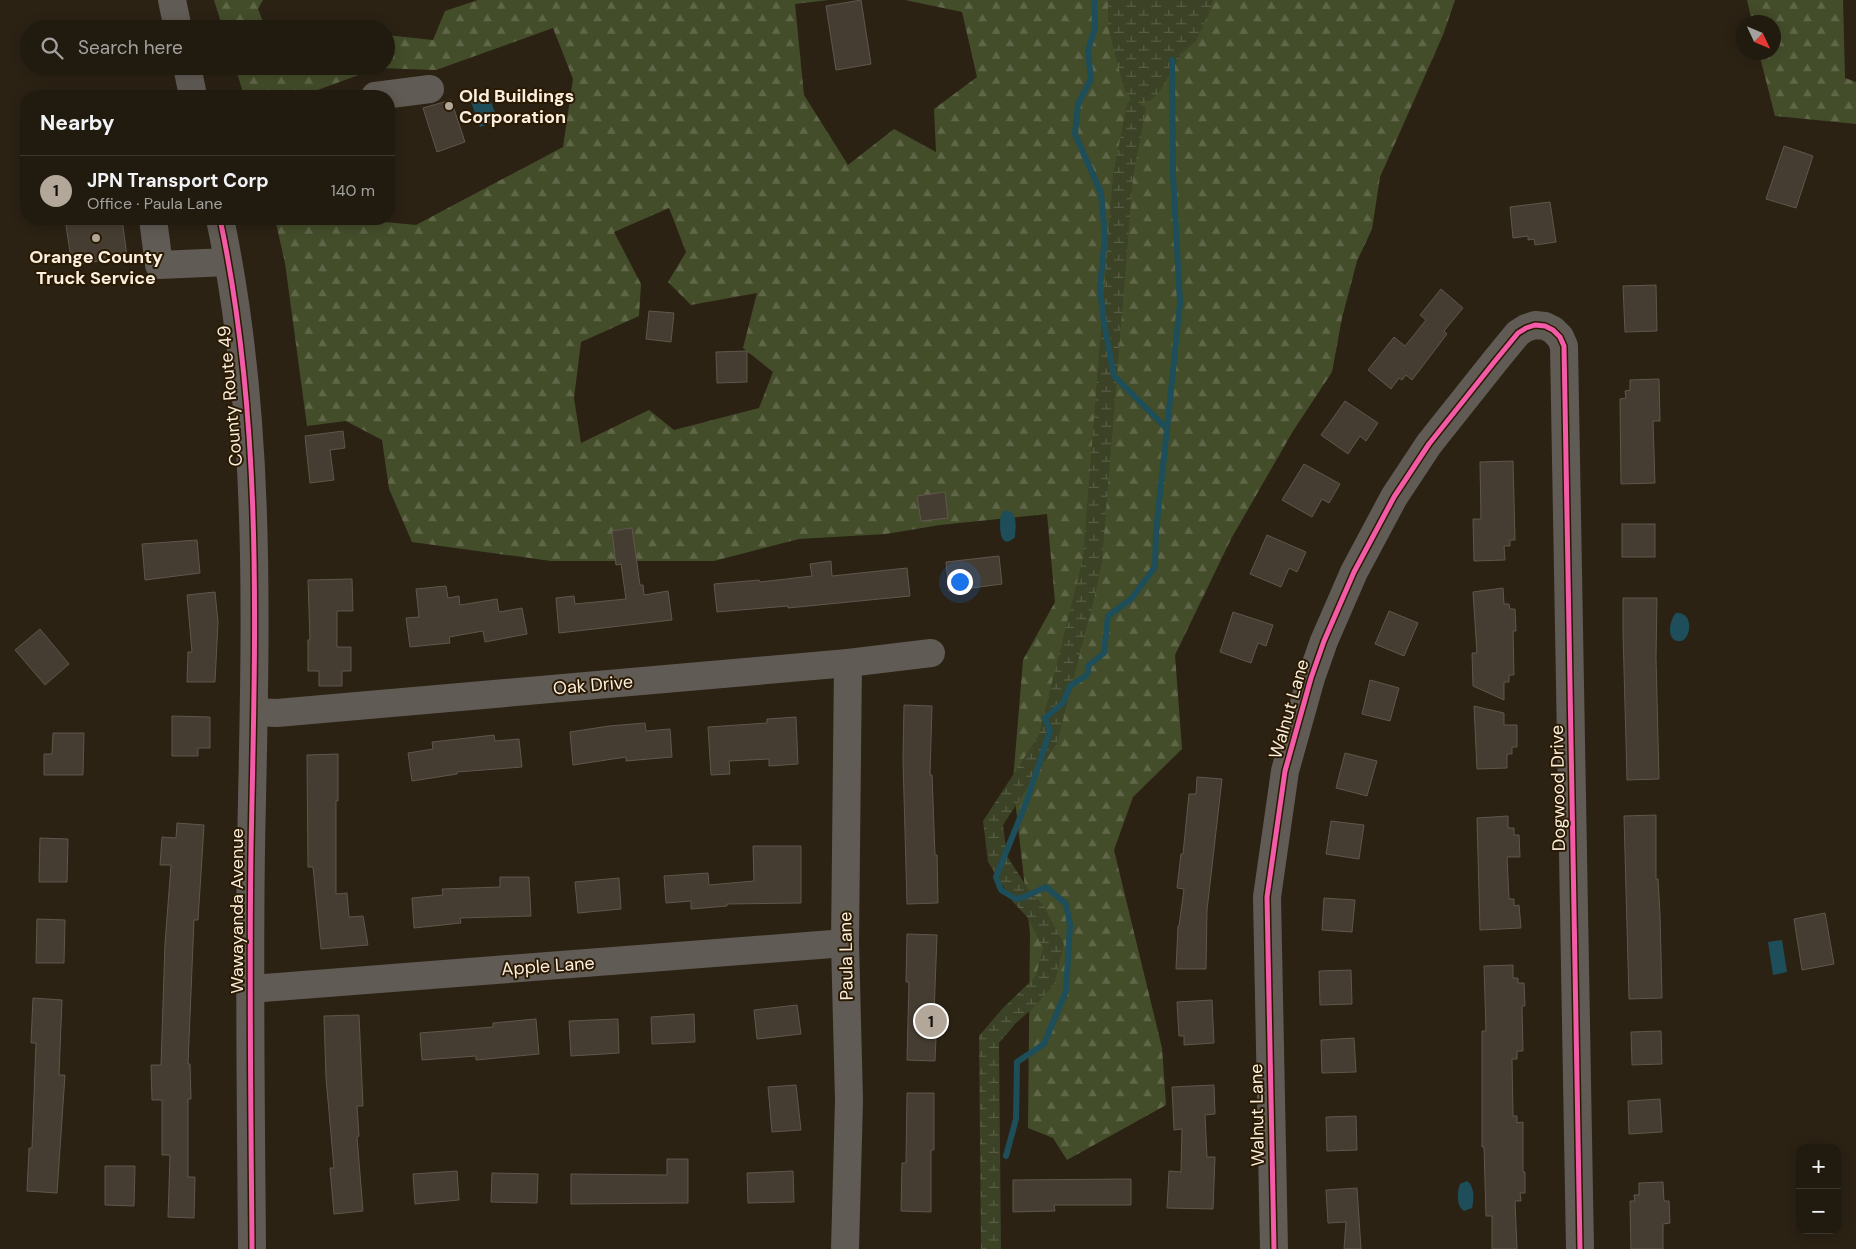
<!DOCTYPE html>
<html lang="en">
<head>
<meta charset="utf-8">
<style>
	body { margin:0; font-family:"DM Sans",sans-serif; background:#282318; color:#f1f3f6 }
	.controls { position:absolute; right:15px; bottom:15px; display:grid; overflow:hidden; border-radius:10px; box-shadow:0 2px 12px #0003 }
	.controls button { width:45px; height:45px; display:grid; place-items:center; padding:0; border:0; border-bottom:1px solid #3d382f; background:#201a0f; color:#f1f3f6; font:25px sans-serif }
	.compass { position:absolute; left:1736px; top:15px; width:45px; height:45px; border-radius:50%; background:#201a0f; box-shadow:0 2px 12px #0003; rotate:134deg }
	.you { position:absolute; left:959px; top:581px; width:18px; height:18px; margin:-12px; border:4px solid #fff; border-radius:50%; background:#1a73e8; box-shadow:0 0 0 8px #1a73e833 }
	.badge { display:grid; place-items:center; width:32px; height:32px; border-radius:50%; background:#b2a799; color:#111; font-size:16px; font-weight:700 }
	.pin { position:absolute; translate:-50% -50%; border:2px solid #fff; box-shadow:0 1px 5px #0006 }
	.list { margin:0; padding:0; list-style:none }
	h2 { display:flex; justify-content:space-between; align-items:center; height:65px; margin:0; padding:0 20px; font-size:21px }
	h2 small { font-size:16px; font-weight:400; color:#a2a19e }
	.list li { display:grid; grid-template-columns:32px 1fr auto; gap:15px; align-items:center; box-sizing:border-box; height:70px; padding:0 20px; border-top:1px solid #3d382f }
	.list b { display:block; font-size:19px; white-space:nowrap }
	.list p { margin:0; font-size:16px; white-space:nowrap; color:#a2a19e }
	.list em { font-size:16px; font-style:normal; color:#a2a19e }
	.icon { flex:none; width:28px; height:28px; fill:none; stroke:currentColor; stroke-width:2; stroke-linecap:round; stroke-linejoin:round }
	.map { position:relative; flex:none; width:1856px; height:1249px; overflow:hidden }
	.search { position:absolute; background:#201a0f; box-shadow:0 2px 12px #0003; left:20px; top:20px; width:375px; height:55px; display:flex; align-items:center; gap:12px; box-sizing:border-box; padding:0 18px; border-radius:28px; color:#a2a19e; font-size:19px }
	.panel { position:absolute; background:#201a0f; box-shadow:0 2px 12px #0003; left:20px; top:90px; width:375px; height:135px; border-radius:20px }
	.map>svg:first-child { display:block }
	.forest { fill:url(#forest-firs); fill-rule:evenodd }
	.wetland { fill:url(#wetland-marsh) }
	.water { fill:#1d4e5a }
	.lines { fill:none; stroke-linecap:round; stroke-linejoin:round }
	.stream { stroke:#1d4e5a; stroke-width:6 }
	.building { fill:#463d32; stroke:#5f574c }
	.minor { stroke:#615b55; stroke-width:28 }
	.cycleway-casing { stroke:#2b1a02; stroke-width:8 }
	.cycleway { stroke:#f35aa7; stroke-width:5 }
	.poi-dot { fill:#b2a799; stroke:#2b1a02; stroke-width:2 }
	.labels { text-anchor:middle; stroke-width:4; stroke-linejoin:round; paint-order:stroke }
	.poi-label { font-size:18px; font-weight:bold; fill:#fbefe0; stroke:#2b1a02; text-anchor:start }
	.street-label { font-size:18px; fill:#fbefe0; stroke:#2b1a02 }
</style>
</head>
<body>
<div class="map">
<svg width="1856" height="1249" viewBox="0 0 1856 1249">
	<defs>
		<pattern id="forest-firs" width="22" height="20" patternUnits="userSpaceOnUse" patternTransform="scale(1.25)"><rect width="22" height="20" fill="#444d2a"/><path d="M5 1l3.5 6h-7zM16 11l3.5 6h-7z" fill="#606749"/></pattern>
		<pattern id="wetland-marsh" width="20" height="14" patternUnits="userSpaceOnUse" patternTransform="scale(1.25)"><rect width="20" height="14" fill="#3b4225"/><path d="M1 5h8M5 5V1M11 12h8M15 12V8" fill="none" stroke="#585e44"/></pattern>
	</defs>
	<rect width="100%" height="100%" fill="#2b2214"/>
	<!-- forest -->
	<g class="forest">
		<polygon points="214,0 263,0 258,9 266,29 223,29"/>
		<path d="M478,0H829L795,4L804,95L848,165L894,129L936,152L934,109L977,77L962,12L905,0H1455L1443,35L1380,177L1372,229L1357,261L1342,318L1332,372L1293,431L1231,539L1175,655L1182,749L1133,797L1114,850L1162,1048L1166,1105L1067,1160L1053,1138L1028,1128L1030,933L1013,781L1023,660L1055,602L1047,514L940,525L886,534L799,539L714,561H551L412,542L389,489L382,440L346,421L307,426L285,263L275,219H353L416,225L563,147L573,79L553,28L436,70L378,68L301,96H244L235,66H386V35L433,40L445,11ZM669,208L686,252L668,282L691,305L757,293L743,348L773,372L759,408L674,430L649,410L581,443L574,398L581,342L639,316L641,284L614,232Z"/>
		<polygon points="1747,0 1843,0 1845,78 1856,82 1856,124 1775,116 1759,53 1774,52 1774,22 1752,22"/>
		<polygon points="351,20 368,29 334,29"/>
	</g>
	<!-- wetland -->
	<polygon class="wetland" points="1108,0 1213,0 1209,14 1196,41 1182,53 1160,91 1151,100 1140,104 1146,108 1133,177 1102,561 1095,595 1057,743 1003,825 1007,856 1029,890 1043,905 1064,944 1054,985 1033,1008 1016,1023 999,1043 1001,1249 981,1249 979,1036 1002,1009 1036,976 1043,947 1027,917 1013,902 988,862 983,821 1039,735 1083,558 1113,175 1127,104 1131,99 1124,89 1108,26"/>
	<!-- water -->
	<g class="water">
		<polygon points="489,96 498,121 480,127 471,102"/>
		<path d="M1004,511C1018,509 1016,527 1015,537C999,553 999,524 1001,515Z"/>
		<path d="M1676,613C1696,611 1691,645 1677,641C1666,638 1670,619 1676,613Z"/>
		<polygon points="1782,940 1787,972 1773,975 1768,942"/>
		<path d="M1467,1181C1475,1186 1474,1200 1472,1208L1464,1211C1456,1206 1457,1192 1460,1184Z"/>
	</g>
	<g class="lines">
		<!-- stream -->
		<g class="stream">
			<polyline points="1167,429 1180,303 1173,175 1172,60"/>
			<polyline points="1006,1156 1016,1119 1017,1062 1044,1044 1066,991 1070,925 1066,904 1046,887 1024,897 1016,899 1001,890 996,877 1026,803 1050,731 1045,718 1063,703 1070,686 1087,675 1089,665 1104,653 1108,616 1131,599 1155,567 1156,531 1167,429 1114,376 1103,317 1100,287 1105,237 1101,193 1075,134 1078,104 1091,79 1088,51 1095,27 1094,0"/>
		</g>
	</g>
	<!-- building -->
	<g class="building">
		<polygon points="861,0 871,64 836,70 826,6"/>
		<polygon points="451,100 465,142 437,152 423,108"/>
		<polygon points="1784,146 1813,156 1796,208 1766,199"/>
		<polygon points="1550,202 1556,242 1535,245 1534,239 1528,240 1528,236 1513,238 1510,207"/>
		<polygon points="65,219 122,219 127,257 72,265"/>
		<polygon points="1656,285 1657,331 1625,332 1623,286"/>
		<polygon points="1441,289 1463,308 1444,331 1447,334 1412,380 1406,375 1402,380 1399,378 1391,389 1368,370 1394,337 1405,346 1426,320 1420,315"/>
		<polygon points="649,311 674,313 671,342 646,339"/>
		<polygon points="747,351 747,382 717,383 716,352"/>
		<polygon points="1659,379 1660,421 1653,421 1655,483 1621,484 1620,399 1626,398 1625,391 1630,390 1630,380"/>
		<polygon points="1345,401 1378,423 1366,441 1360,436 1348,454 1321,435"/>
		<polygon points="343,431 345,448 330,450 334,480 310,483 305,436"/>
		<polygon points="1513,461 1515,540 1510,540 1510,546 1504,546 1505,560 1474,561 1473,519 1481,519 1480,462"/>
		<polygon points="1304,464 1340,484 1329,503 1322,499 1312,517 1282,500"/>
		<polygon points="945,492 948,518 921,521 917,496"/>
		<rect x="1622" y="524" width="33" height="33"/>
		<polygon points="632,528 640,585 643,585 644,595 668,591 672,620 559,633 556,598 574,596 575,604 626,599 621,564 616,565 612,531"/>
		<polygon points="1267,535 1306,552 1297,572 1289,568 1281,587 1250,574"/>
		<polygon points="197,540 200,573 145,580 142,544"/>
		<polygon points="999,556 1002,584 949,591 946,562"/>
		<polygon points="831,561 832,576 907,568 910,596 788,608 788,606 717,612 714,584 759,580 760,582 812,576 810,564"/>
		<polygon points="352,579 353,611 337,611 337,647 351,647 351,671 342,671 342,686 319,686 319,671 308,671 308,640 310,640 308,580"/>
		<polygon points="446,586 448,598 459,596 460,605 497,599 499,612 522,608 527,634 485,642 483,631 449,637 450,643 410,647 406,618 419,617 416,589"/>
		<polygon points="1503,588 1504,604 1509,604 1510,609 1515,609 1516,631 1513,631 1514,675 1509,675 1509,682 1504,682 1504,700 1473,686 1472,653 1477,653 1473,592"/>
		<polygon points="215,592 218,622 215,682 187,682 188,652 192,652 187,595"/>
		<polygon points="1623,598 1657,598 1656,657 1659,779 1627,780 1623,632"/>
		<polygon points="1389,611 1418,623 1404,656 1375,644"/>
		<polygon points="1233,612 1273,625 1266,646 1258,643 1251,663 1220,652"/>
		<polygon points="40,629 69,664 45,685 15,650"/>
		<polygon points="1370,680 1399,688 1390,721 1362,714"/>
		<polygon points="904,705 932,706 930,775 932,775 935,855 937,855 938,903 907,904 903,759"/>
		<polygon points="1474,706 1504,713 1504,725 1517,725 1517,747 1512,747 1512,754 1507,754 1507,768 1477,769"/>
		<polygon points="172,716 210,717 210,748 198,748 198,756 172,756"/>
		<polygon points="796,717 798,764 769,766 769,759 729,761 730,774 711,775 708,727 767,723 767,719"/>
		<polygon points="645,723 646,731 670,729 672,757 626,761 626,757 573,765 570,732 609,726"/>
		<polygon points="53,733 84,733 83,775 44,775 44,754 52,754"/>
		<polygon points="494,735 495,741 519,739 522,767 457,772 457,774 412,781 408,753 433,749 432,742"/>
		<polygon points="1345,753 1377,761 1367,796 1336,788"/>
		<polygon points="338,754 338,801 336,801 336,894 347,893 349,917 363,916 368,945 321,949 313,867 308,867 307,755"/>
		<polygon points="1197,777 1222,779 1207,910 1206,969 1176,969 1178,926 1179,926 1184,889 1177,888 1181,854 1183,854 1189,794 1196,794"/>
		<polygon points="1656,815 1656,879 1658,879 1660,914 1662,998 1629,999 1624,816"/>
		<polygon points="1508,816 1508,828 1514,828 1514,835 1519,835 1520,857 1507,857 1509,899 1514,899 1514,906 1519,905 1521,928 1480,930 1477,818"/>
		<polygon points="1331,821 1364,825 1359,859 1326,854"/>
		<polygon points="177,823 204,825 198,920 194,920 188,1064 190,1064 191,1099 188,1099 188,1177 195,1177 194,1218 168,1217 170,1155 162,1155 162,1100 152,1100 151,1065 161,1065 165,944 171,865 160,865 162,837 176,838"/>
		<polygon points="40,838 68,839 67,882 39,882"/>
		<polygon points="753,846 801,846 801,903 727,904 727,906 691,909 691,901 666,903 664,876 708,873 709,885 754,881"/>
		<polygon points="500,877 529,877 531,916 460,918 461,923 414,928 412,898 443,895 442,889 500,887"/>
		<polygon points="619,878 621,909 578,913 575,882"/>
		<polygon points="1324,898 1355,900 1352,932 1322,930"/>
		<polygon points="1825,913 1834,964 1802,970 1794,919"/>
		<polygon points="37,919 65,920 64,963 36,963"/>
		<polygon points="907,934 937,935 934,1014 937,1014 935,1061 907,1060 909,982 906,982"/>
		<polygon points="1513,965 1513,978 1518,978 1518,983 1524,983 1525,1006 1522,1006 1523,1051 1517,1051 1517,1059 1512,1059 1513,1116 1517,1116 1517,1123 1523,1122 1523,1172 1525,1172 1525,1193 1520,1193 1521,1201 1515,1201 1517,1249 1492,1249 1492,1216 1486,1216 1484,1147 1482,1147 1482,1031 1486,1031 1484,966"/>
		<polygon points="1351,970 1352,1004 1320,1005 1319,971"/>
		<polygon points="33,998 62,1000 59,1075 65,1075 57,1193 27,1191 29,1148 32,1148 36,1043 31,1043"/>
		<polygon points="1212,1000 1214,1043 1184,1045 1184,1036 1179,1036 1177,1002"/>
		<polygon points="797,1005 801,1034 757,1039 754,1010"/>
		<polygon points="694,1014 695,1042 652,1044 651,1017"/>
		<polygon points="359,1015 363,1106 357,1106 359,1136 357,1137 363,1211 334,1214 330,1168 334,1168 326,1078 324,1016"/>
		<polygon points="536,1019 539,1054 476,1060 476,1056 422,1060 420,1033 493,1027 493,1023"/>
		<polygon points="618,1019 619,1053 571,1056 569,1021"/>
		<polygon points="1661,1031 1662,1064 1632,1065 1631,1032"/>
		<polygon points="1354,1038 1356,1072 1322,1073 1321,1040"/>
		<polygon points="796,1085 801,1130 772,1132 768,1087"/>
		<polygon points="1214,1085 1215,1114 1205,1115 1207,1157 1215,1157 1213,1209 1167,1208 1169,1171 1181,1172 1182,1129 1174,1130 1172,1087"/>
		<polygon points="907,1093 934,1093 934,1150 931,1150 931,1212 901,1211 902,1163 906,1163"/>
		<polygon points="1660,1099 1662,1132 1629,1134 1628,1101"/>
		<polygon points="1356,1116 1357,1150 1327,1151 1326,1117"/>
		<polygon points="667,1159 688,1159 688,1203 571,1204 571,1174 667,1175"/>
		<polygon points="105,1166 135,1166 134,1206 105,1205"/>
		<polygon points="457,1171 459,1200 415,1204 413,1174"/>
		<polygon points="793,1171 794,1202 748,1203 747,1173"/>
		<polygon points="492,1173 538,1174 537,1203 491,1202"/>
		<polygon points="1131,1179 1131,1205 1054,1205 1055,1211 1013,1212 1013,1180"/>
		<polygon points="1663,1182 1664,1201 1669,1201 1670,1223 1663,1224 1663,1249 1631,1249 1630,1201 1635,1201 1634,1195 1639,1195 1639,1183"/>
		<polygon points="1357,1188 1361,1249 1344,1249 1346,1222 1328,1223 1326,1190"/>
	</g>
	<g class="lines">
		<!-- minor -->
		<g class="minor">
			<polyline points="172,0 178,29"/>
			<polyline points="187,66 193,96"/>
			<polyline points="375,96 430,89"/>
			<polyline points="153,219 159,265 228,262"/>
			<path d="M220,219C264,426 255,639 251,849C249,983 251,1116 252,1249"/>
			<polyline points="254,712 277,713 848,663 931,653"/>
			<polyline points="250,989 845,943"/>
			<polyline points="845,1249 849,1100 845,943 848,663"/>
			<polyline points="1274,1249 1267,897 1285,771 1311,678 1324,641 1354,572 1394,497 1429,444 1495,361 1518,333 1526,328 1535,325 1545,326 1553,330 1560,337 1564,346 1580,1249"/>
		</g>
		<defs>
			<g id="cycleway">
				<path d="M220,219C264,426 255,639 251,849C249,983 251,1116 252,1249"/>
				<polyline points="1274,1249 1267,897 1285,771 1311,678 1324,641 1354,572 1394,497 1429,444 1495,361 1518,333 1526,328 1535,325 1545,326 1553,330 1560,337 1564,346 1580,1249"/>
			</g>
		</defs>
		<!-- cycleway casing -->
		<use href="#cycleway" class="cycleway-casing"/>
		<!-- cycleway -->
		<use href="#cycleway" class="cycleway"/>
	</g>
	<!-- markers -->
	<g class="poi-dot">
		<circle cx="449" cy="106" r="5"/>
		<circle cx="96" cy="238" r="5"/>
	</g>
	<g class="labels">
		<!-- poi labels -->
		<g class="poi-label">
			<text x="459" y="102">Old Buildings<tspan x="459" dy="21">Corporation</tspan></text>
			<text x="96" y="263" text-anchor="middle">Orange County<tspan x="96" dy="21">Truck Service</tspan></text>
		</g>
		<!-- street labels -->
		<g class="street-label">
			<text transform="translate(230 396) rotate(-95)" y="6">County Route 49</text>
			<text transform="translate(593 685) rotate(-5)" y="6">Oak Drive</text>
			<text transform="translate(1289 709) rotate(-74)" y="6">Walnut Lane</text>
			<text transform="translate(1558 788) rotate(-91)" y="6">Dogwood Drive</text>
			<text transform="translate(237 911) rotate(-90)" y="6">Wawayanda Avenue</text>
			<text transform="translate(846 956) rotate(-91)" y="6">Paula Lane</text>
			<text transform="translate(548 966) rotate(-4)" y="6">Apple Lane</text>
			<text transform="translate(1257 1115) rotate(-91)" y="6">Walnut Lane</text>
		</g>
	</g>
</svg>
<div class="controls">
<button>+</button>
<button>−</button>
</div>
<svg class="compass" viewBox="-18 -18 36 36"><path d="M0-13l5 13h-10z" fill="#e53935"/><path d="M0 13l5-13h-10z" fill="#a2a19e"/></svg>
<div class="you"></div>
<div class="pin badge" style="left:931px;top:1021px">1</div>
<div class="search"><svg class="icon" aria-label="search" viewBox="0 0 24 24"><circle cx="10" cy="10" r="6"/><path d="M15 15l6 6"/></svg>Search here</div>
<section class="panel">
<h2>Nearby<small></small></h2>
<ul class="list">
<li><span class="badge">1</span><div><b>JPN Transport Corp</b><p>Office · Paula Lane</p></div><em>140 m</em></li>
</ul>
</section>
</div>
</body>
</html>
